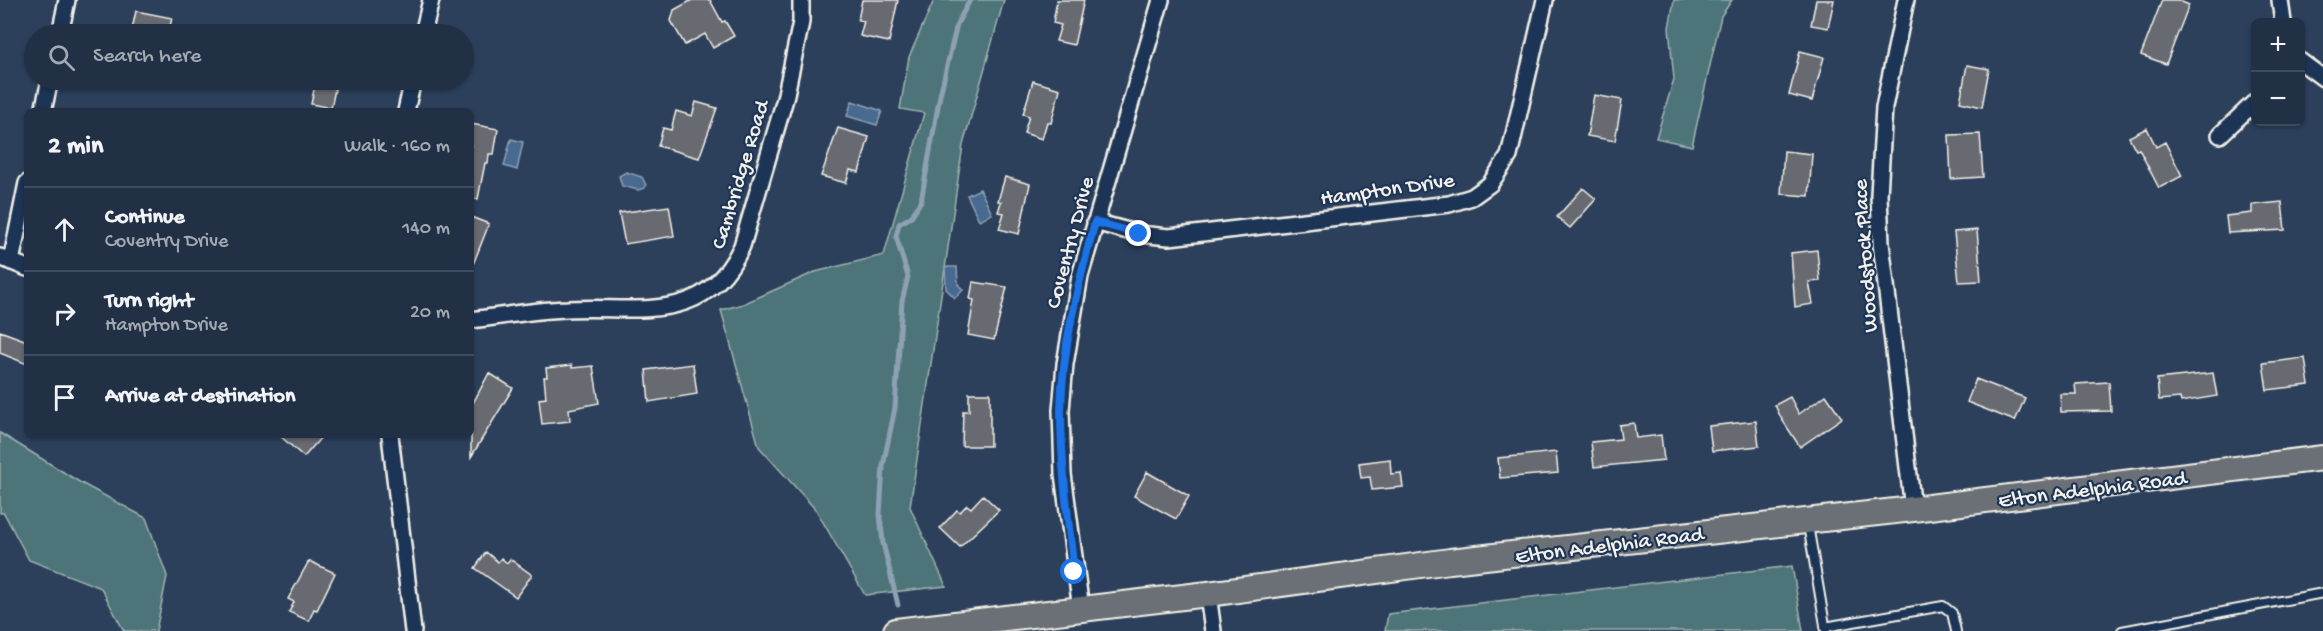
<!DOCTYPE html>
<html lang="en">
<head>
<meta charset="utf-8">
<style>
  body { margin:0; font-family:"Gochi Hand",sans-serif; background:#2d3c50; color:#f1f3f6 }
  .controls { position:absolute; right:18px; top:18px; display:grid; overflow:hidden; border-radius:9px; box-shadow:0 2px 4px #0004 }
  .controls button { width:54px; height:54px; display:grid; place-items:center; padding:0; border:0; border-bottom:2px solid #3e4b5e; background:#213045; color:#f1f3f6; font:30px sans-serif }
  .stop { position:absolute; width:18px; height:18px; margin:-14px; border:4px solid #1a73e8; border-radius:50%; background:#fff }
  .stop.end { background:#1a73e8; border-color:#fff; box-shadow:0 2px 6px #0008 }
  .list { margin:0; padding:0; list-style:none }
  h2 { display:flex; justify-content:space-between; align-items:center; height:78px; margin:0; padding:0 24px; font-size:26px }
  h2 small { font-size:20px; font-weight:400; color:#a2a9b3 }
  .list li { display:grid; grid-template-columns:39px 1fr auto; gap:18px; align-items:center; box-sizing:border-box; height:84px; padding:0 24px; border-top:2px solid #3e4b5e }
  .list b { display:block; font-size:22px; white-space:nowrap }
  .list p { margin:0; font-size:20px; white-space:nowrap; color:#a2a9b3 }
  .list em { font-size:20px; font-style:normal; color:#a2a9b3 }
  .icon { flex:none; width:33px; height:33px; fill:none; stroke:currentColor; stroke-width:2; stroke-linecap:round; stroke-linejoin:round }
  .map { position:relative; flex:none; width:2323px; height:631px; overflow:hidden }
  .search { position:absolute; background:#213045; box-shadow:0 2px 4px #0004; left:24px; top:24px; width:450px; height:66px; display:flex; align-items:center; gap:15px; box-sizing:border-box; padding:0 21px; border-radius:33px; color:#a2a9b3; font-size:22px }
  .panel { position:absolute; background:#213045; box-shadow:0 2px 4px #0004; left:24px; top:108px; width:450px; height:330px; border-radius:9px }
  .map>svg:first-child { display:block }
</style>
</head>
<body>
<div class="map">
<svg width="2323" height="631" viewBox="0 0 2323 631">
  <rect width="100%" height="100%" fill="#2c405c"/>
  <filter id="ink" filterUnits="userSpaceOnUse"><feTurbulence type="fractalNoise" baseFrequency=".0167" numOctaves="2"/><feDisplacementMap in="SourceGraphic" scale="12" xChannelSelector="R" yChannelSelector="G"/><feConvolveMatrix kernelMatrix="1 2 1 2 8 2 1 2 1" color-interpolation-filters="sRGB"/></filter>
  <g filter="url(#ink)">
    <path fill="#4d7579" stroke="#a0b3b0" stroke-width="1.5" d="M934,0h70l-41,145 -53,362 36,79 -81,9 -49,-85 -57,-63 -38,-137 22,-6 72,-32 69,-17 40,-142 -24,-4 9,-52z
      M1674,0h58l-11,16 -29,130 -36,-8 18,-59 -5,-51z
      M0,433l81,50 65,35 21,58 -11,55h-32l-23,-43 -72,-28 -25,-47h-4z
      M1792,566l11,65h-418l3,-17z"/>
    <path fill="#4a6b90" stroke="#8ea1b3" stroke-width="1.5" d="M852,101l30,10 -5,14 -30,-9z
      M511,139l12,3 -6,28 -13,-4z
      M626,172l16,5 4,8 -1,3 -7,2 -16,-4 -3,-10z
      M980,189l12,25 -13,6 -12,-25z
      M945,267h12l1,17 5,6 -8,8 -9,-9z"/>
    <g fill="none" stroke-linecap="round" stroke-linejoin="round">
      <path stroke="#8ea1b3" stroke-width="5" d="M898,605l-15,-62 -3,-29 3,-48 12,-58 7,-107 6,-24 -12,-41 3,-12 12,-7 10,-16 19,-106 17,-71 13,-24"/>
    </g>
    <path fill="#676a71" stroke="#f4f1e8" stroke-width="1.5" d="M692,0h18l12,22 3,-1 9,15 -21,12 -8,-14 -20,11 -14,-24 3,-11z
      M862,0h36l-9,42 -29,-6 4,-15 -6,-1z
      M1057,0h27l-10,45 -18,-4 5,-16 -8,-2z
      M1816,0h18l-6,28 -17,-3z
      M2162,0h15l12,5 -23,59 -25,-9z
      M136,11l36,7 -4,16h-37z
      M1800,51l24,6 -12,44 -23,-6z
      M1967,65l22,4 -7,38 -22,-5z
      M316,80h21l-6,28 -20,-4z
      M1033,81l27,8 -9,34 -4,-1 -5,17 -18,-6 5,-17 -6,-2z
      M1594,95l28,5 -7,41 -28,-5z
      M696,102l21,6 -18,50 -41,-12 5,-18 8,2 5,-19 16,5z
      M471,124l27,5 -4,25h-5l-1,9h-3l-7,36h-7z
      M838,128l31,9 -10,35 -9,-2 -4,13 -25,-7z
      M2147,128l9,19 9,-5 17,34 -23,12 -20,-39 -3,1 -7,-13z
      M1980,134l3,43 -32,2 -2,-44z
      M1784,151l28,3 -3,42 -28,-2z
      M1005,177l25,7 -11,50 -20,-5 5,-16 -6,-1 3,-10 -3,-1z
      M1583,188l13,11 -26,29 -13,-11z
      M2282,202l3,28 -57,3 -2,-17 26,-3v-8z
      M669,206l5,30 -49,8 -6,-31z
      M471,217l18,7 -17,43 -1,-1z
      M1977,230l4,51 -22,1 -5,-50z
      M1817,250l3,31 -11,1 4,22 -18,3 -4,-54z
      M973,282l34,5 -13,53 -26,-5 6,-35 -4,-1z
      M0,331l27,10v23l-27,-11z
      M2305,358l4,27 -42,5 -4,-27z
      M693,364l4,30 -48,8 -3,-32z
      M572,365v3l21,-2 6,37 -30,6 1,12 -28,3 -3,-25 7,-1 -2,-21h3l-1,-9z
      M489,373l24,15 -42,69v-50z
      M2213,373l4,23 -36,6 -1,-4 -21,2 -2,-21z
      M1976,379l49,19 -10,23 -48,-19z
      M2109,382l2,29 -50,1 -1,-18h16l-1,-10z
      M969,393h21v53h-28l1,-35h6z
      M1826,395l16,23 -42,29 -19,-29 -6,-13 15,-8 9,17z
      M1756,421l3,25 -47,5 -3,-25z
      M1634,423l2,15 25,-3 3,25 -70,7 -3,-25 30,-3 -2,-14z
      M279,435h44l-19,22z
      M1556,452l2,21 -58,5 -2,-20z
      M1390,459l1,15 10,-1 2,14 -31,3 -2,-13 -9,1 -2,-15z
      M1147,472l42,24 -13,23 -42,-23z
      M983,495l16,15 -39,37 -20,-19 17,-18 3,2 7,-7 4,3z
      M486,552l12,10 3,-4 6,5 3,-4 22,16 -16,22 -41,-29z
      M309,561l26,12 -18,37 -3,-1 -5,12 -20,-9 5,-10 -6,-3z"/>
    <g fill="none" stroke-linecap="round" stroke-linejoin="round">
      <defs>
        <path id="lane" d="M1808,525l18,106
          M1825,627l118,-21 9,7 4,18
          M2122,631l201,-38"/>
        <path id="street" d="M1906,0l-22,107 -5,88 2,48 32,266
          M2280,0l3,22
          M60,34l7,-34
          M423,34l8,-34
          M2300,61l23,17
          M43,111l7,-31
          M406,111l7,-31
          M2220,135l36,-34
          M1095,222l44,12 30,3 280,-33 23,-7 18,-13 19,-28 36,-156
          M0,257l27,11
          M11,262l16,-79
          M471,320c32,-4 64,-10 96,-11 73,-4 137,18 175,-63l43,-147 16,-77v-22
          M390,435l23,196
          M1208,594l5,37
          M1081,609l-18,-135 -2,-64 4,-46 15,-88 81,-276"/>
        <path id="primary" d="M896,631l312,-37 242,-33 463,-52 410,-51"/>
      </defs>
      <use href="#lane" stroke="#f4f1e8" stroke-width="12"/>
      <use href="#street" stroke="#f4f1e8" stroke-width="20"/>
      <use href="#primary" stroke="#f4f1e8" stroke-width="28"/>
      <use href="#lane" stroke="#1d3557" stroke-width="8"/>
      <use href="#street" stroke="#1d3557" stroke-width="15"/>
      <use href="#primary" stroke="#6b6f75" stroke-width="24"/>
    </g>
  </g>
  <g fill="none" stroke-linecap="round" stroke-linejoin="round" filter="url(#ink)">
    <path stroke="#1a73e8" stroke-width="8" d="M1074,572c-6,-54 -13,-107 -13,-161 1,-64 17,-127 34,-189l44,12"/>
  </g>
  <g text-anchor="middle" stroke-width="4.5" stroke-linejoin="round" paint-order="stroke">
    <g font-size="22" fill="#f4f1e8" stroke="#1d3557">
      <text transform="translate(738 174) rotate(-73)" y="8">Cambridge Road</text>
      <text transform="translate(1387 187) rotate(-8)" y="8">Hampton Drive</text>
      <text transform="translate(1068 242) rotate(-75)" y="8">Coventry Drive</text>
      <text transform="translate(1863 256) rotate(-94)" y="8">Woodstock Place</text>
      <text transform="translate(2092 487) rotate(-7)" y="8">Elton Adelphia Road</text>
      <text transform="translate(1609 543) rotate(-7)" y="8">Elton Adelphia Road</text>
    </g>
  </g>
</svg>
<div class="controls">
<button>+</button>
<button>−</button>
</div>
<div class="stop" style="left:1074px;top:572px"></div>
<div class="stop end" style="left:1139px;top:234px"></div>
<div class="search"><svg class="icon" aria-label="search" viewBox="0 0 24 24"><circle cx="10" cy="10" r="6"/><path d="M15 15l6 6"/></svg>Search here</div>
<section class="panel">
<h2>2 min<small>Walk · 160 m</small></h2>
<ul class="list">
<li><svg class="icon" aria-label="ahead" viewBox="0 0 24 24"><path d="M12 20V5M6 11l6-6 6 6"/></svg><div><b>Continue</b><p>Coventry Drive</p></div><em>140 m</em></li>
<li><svg class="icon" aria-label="right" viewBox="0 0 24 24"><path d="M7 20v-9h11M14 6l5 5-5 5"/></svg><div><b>Turn right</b><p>Hampton Drive</p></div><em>20 m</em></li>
<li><svg class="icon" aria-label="arrive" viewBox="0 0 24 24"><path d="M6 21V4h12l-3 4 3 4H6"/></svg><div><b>Arrive at destination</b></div></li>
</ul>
</section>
</div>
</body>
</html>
